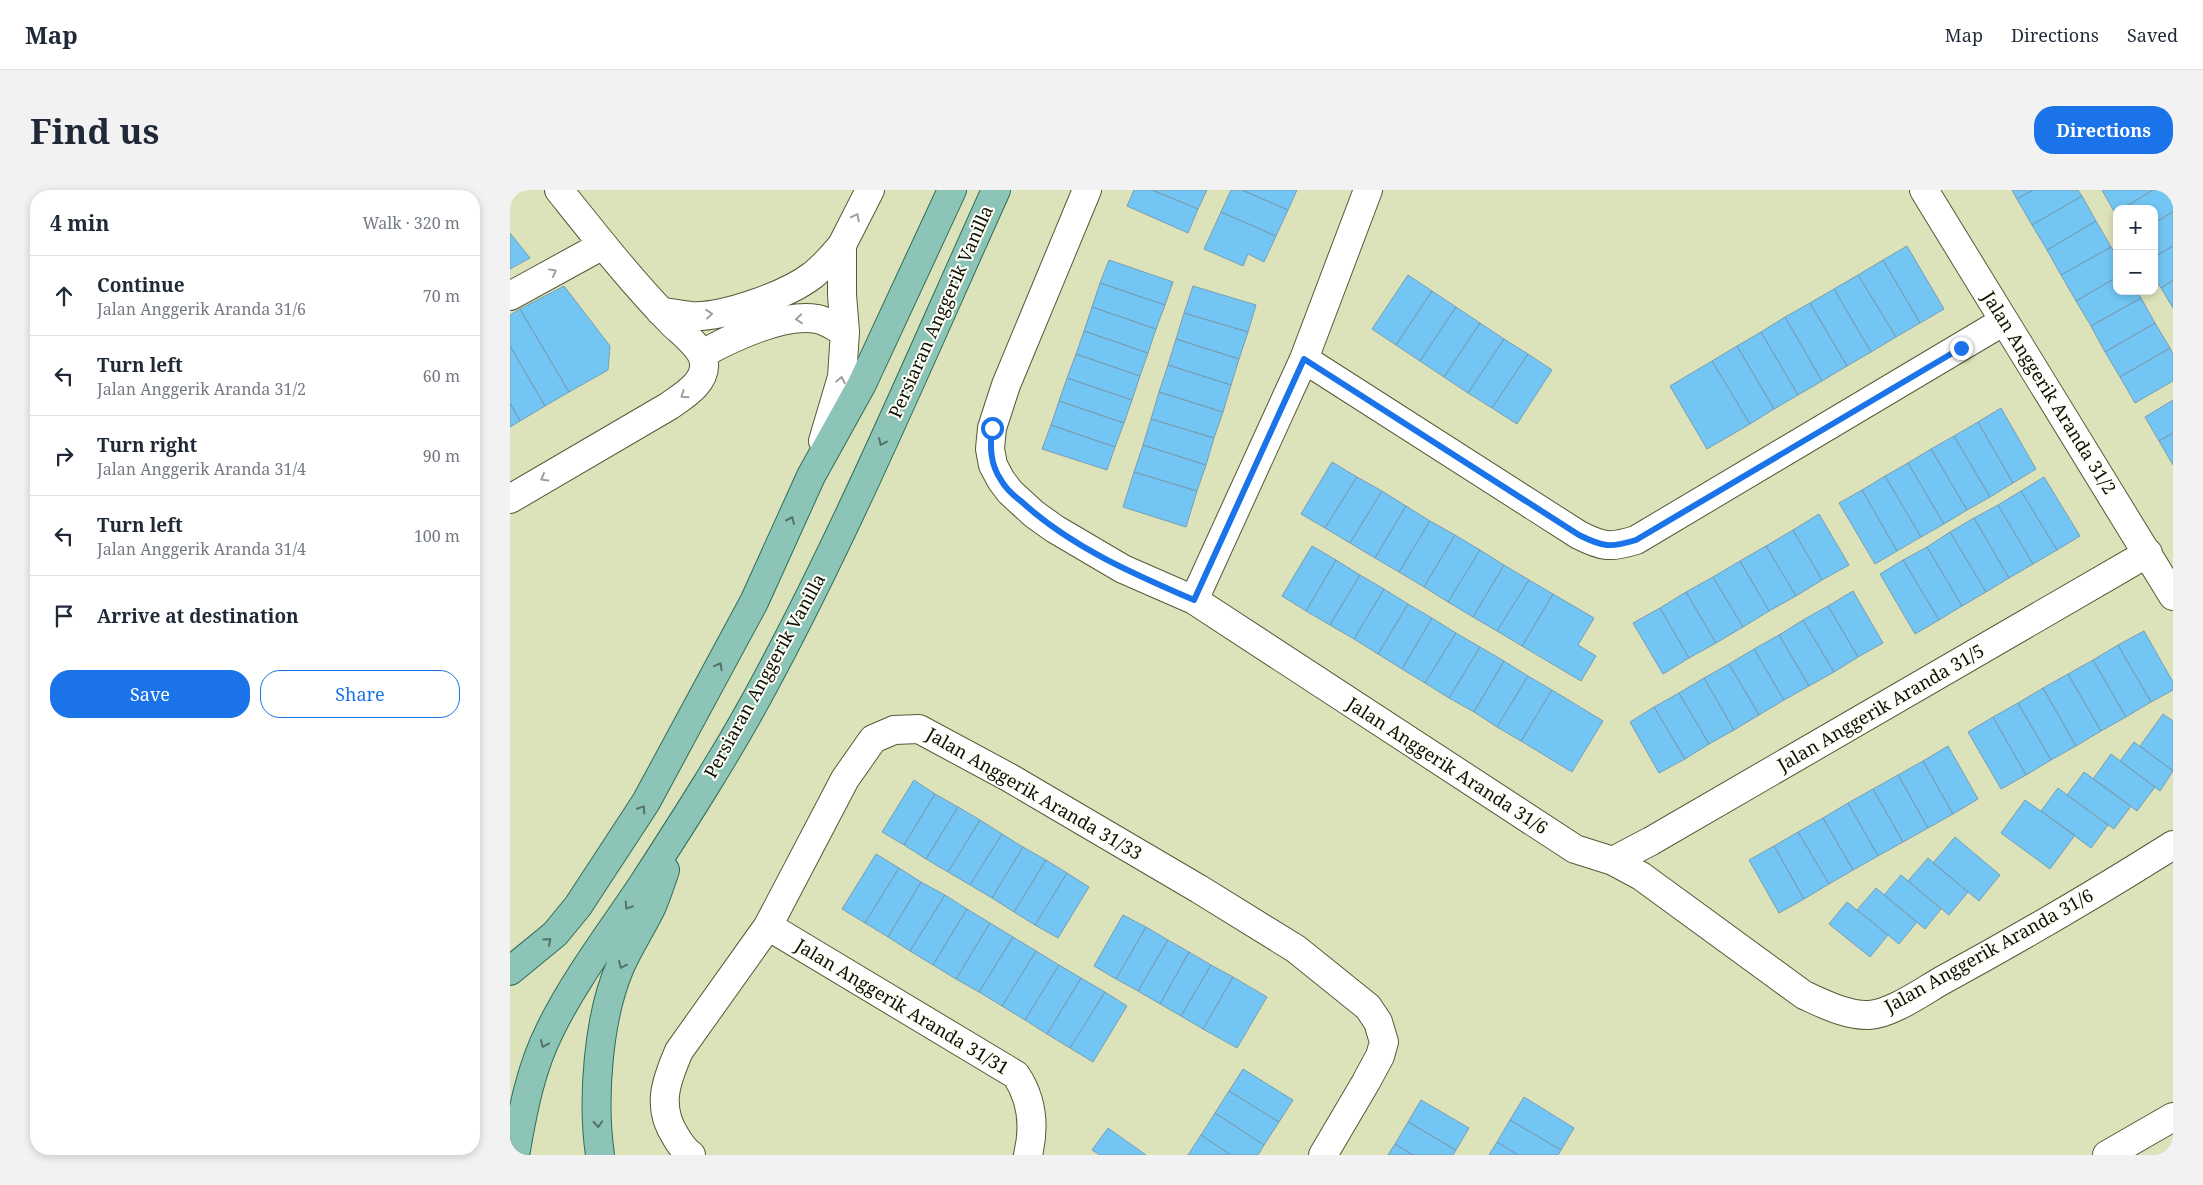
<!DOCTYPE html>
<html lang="en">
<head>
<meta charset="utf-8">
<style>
  body { margin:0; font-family:"Noto Serif",serif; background:#f2f2f3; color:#1f2937 }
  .controls { position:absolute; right:15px; top:15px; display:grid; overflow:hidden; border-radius:10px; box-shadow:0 2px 8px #0003 }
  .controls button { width:45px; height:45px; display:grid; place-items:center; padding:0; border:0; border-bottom:1px solid #e0e1e3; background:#fff; color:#1f2937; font:25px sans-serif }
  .stop { position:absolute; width:15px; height:15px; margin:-11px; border:4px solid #1a73e8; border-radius:50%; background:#fff }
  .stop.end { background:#1a73e8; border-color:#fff; box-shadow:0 1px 5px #0008 }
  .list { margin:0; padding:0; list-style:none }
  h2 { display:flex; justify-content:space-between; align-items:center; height:65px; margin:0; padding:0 20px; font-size:21px }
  h2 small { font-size:16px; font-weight:400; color:#747a83 }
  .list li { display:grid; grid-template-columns:32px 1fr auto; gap:15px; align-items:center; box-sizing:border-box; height:80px; padding:0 20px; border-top:1px solid #e0e1e3 }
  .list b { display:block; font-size:19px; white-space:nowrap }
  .list p { margin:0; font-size:16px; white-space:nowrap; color:#747a83 }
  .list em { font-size:16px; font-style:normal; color:#747a83 }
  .actions { display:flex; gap:10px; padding:15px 20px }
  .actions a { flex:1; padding:11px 0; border:1px solid #1a73e8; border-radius:20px; text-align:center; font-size:18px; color:#1a73e8 }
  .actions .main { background:#1a73e8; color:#fff }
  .icon { flex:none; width:28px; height:28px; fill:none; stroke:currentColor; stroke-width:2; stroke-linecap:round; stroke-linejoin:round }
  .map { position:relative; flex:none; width:1663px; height:965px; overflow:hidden; border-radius:20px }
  header { display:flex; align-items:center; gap:30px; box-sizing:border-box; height:70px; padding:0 25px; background:#fff; border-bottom:1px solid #e0e1e3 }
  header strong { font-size:24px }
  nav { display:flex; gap:28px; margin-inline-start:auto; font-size:18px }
  .intro { display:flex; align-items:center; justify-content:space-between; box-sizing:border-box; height:120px; padding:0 30px }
  h1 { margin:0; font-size:35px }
  .button { padding:12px 22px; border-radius:20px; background:#1a73e8; color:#fff; font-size:18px; font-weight:700 }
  main { display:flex; gap:30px; padding:0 30px }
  aside { flex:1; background:#fff; border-radius:20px; box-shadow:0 2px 8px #0003 }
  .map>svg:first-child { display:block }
</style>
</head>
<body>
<header>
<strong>Map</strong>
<nav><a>Map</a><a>Directions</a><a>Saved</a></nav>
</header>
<div class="intro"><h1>Find us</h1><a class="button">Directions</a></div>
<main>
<aside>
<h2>4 min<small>Walk · 320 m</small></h2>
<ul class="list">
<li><svg class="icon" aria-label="ahead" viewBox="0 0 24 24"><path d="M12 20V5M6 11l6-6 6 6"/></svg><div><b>Continue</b><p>Jalan Anggerik Aranda 31/6</p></div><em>70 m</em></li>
<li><svg class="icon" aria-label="left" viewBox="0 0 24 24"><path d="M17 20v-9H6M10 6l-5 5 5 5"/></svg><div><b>Turn left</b><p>Jalan Anggerik Aranda 31/2</p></div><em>60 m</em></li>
<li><svg class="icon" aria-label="right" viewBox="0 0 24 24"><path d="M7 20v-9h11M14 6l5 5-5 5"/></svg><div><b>Turn right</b><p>Jalan Anggerik Aranda 31/4</p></div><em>90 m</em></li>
<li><svg class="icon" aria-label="left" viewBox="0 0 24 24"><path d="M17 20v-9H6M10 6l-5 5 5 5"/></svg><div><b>Turn left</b><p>Jalan Anggerik Aranda 31/4</p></div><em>100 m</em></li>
<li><svg class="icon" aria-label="arrive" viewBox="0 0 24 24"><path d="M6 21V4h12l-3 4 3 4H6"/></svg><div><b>Arrive at destination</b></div></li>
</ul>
<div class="actions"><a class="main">Save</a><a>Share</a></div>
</aside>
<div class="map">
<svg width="1663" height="965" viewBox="0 0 1663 965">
  <rect width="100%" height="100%" fill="#dce2b9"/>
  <path fill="#73c6f4" stroke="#789eb4" d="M624,0h18l46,19 -10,24 -61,-27z
    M642,0h55l-9,19z
    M721,0h11l46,20 -12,26 -55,-24z
    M732,0h55l-9,20z
    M1502,0h21l-16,9z
    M1523,0h45l4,6 -50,29 -15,-26z
    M1592,0h51l-31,19h-5l-2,4z
    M1643,0h20v22l-19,11v-14h-32z
    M1572,6l14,25 -49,29 -15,-25z
    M711,22l55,24 -12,26 -16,-8 -5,12 -39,-17z
    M1663,22v34l-19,11v-34z
    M1586,31l15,26 -50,28 -14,-25z
    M0,43l20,25 -20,11z
    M1397,56l37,63 -24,14 -37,-63z
    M1663,56v34l-12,8 -7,-11v-20z
    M1601,57l6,9v21l-41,24 -15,-26z
    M599,70l64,22 -8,23 -65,-22z
    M1373,70l37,63 -24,14 -38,-62z
    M898,85l24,16 -36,54 -24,-16z
    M1348,85l38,62 -25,15 -37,-63z
    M1607,87v14h20l4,7 -50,28 -15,-25z
    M1663,90v28l-12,-20z
    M590,93l65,22 -9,24 -64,-22z
    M54,96l46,60 -2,24 -39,22 -49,-83z
    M683,96l63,19 -8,27 -64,-19z
    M1324,99l37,63 -24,14 -37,-63z
    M922,101l24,16 -36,54 -24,-16z
    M1631,108l14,25 -50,29 -14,-26z
    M1300,113l37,63 -25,15 -37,-64z
    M582,117l64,22 -8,24 -64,-22z
    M946,117l24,16 -36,54 -24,-16z
    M10,119l49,83 -24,14 -35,-60v-31z
    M674,123l64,19 -9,27 -63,-20z
    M1275,127l37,64 -24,14 -37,-63z
    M970,133l24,16 -36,54 -24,-16z
    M1645,133l15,25 -50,29 -15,-25z
    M574,141l64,22 -8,23 -64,-22z
    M1251,142l37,63 -24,14 -37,-63z
    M666,149l63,20 -8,26 -63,-20z
    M994,149l24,15 -36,54 -24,-15z
    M0,156l35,60 -25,15 -10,-18z
    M1227,156l37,63 -24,15 -38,-63z
    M1660,158l3,6v27l-38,22 -15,-26z
    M566,164l64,22 -8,24 -65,-22z
    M1018,164l24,16 -35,54 -25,-16z
    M1202,171l38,63 -43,25 -37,-63z
    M658,175l63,20 -8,27 -64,-20z
    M557,188l65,22 -8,23 -65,-22z
    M649,202l64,20 -9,26 -63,-19z
    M1663,210v33l-14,8 -14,-24z
    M549,211l65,22 -9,24 -64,-22z
    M0,213l10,18 -10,6z
    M1491,218l35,61 -23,14 -35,-61z
    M641,229l63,19 -8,27 -63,-20z
    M1468,232l35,61 -23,14 -36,-61z
    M541,235l64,22 -8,23 -65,-21z
    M1663,243v32l-14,-24z
    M1444,246l36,61 -23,13 -36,-61z
    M633,255l63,20 -9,26 -63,-19z
    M1421,259l36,61 -23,14 -36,-61z
    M822,272l25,15 -32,51 -24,-14z
    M1398,273l36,61 -23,13 -36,-61z
    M624,282l63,19 -11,36 -63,-20z
    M1375,286l36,61 -24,14 -35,-61z
    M847,287l25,14 -32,52 -25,-15z
    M1534,287l36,59 -23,14 -36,-59z
    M1352,300l35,61 -22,13 -36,-61z
    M872,301l24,15 -31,52 -25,-15z
    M1511,301l36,59 -24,14 -35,-59z
    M1488,315l35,59 -24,14 -35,-60z
    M896,316l24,15 -31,51 -24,-14z
    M1309,324l30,51 -27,15 -29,-50z
    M1464,328l35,60 -23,14 -36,-60z
    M920,331l25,14 -31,52 -25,-15z
    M1283,340l29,50 -26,16 -30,-50z
    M1440,342l36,60 -24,14 -35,-59z
    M945,345l25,15 -32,52 -24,-15z
    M802,356l24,14 -30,51 -24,-15z
    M1256,356l30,50 -27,15 -29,-50z
    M1417,357l35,59 -23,14 -36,-60z
    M970,360l24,15 -31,52 -25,-15z
    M826,370l24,15 -30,50 -24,-14z
    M1393,370l36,60 -24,14 -35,-60z
    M1230,371l29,50 -26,16 -30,-50z
    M994,375l25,15 -32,51 -24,-14z
    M850,385l24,14 -30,50 -24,-14z
    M1203,387l30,50 -27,16 -30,-51z
    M1019,390l24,14 -31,52 -25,-15z
    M874,399l24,15 -30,50 -24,-15z
    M1343,401l30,52 -25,14 -30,-51z
    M1176,402l30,51 -27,15 -29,-50z
    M1043,404l41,24 -16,27 18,11 -15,25 -59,-35z
    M898,414l24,14 -30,51 -24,-15z
    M1318,416l30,51 -24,15 -31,-52z
    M1150,418l29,50 -26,16 -30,-51z
    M922,428l24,15 -31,50 -23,-14z
    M1293,430l31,52 -25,14 -30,-51z
    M1634,441l29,51v8l-22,12 -33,-57z
    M946,443l24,14 -31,51 -24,-15z
    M1269,445l30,51 -25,14 -30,-51z
    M1608,455l33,57 -25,15 -33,-57z
    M970,457l24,14 -30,51 -25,-14z
    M1244,459l30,51 -25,15 -30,-51z
    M1583,470l33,57 -25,14 -33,-57z
    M994,471l24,15 -31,51 -23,-15z
    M1219,474l30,51 -25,15 -30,-52z
    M1558,484l33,57 -25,15 -33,-58z
    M1018,486l24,14 -31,51 -24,-14z
    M1194,488l30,52 -25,14 -30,-51z
    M1533,498l33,58 -25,14 -33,-57z
    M1042,500l51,31 -31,51 -51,-31z
    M1169,503l30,51 -24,15 -31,-52z
    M1508,513l33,57 -25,15 -33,-58z
    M1144,517l31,52 -26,14 -29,-51z
    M1653,524l10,7v50l-33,-25z
    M1483,527l33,58 -25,14 -33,-57z
    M1624,552l39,29 -13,20 -40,-30z
    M1438,556l30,53 -25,15 -30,-53z
    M1601,564l44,33 -18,24 -44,-32z
    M1413,571l30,53 -25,14 -30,-53z
    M1574,582l47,34 -17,23 -47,-34z
    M1388,585l30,53 -25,14 -30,-53z
    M404,590l21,14 -31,51 -22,-13z
    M1548,598l50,37 -17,23 -50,-37z
    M1363,599l30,53 -25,14 -30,-53z
    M425,604l23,13 -32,52 -22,-14z
    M1515,610l50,35 -25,34 -49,-36z
    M1338,613l30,53 -25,14 -30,-52z
    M448,617l22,13 -32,52 -22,-13z
    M1313,628l30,52 -24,14 -31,-52z
    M470,630l22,14 -32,51 -22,-13z
    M1288,642l31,52 -25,15 -30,-53z
    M492,644l21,13 -31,51 -22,-13z
    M1445,647l45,38 -21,26 -46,-38z
    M1264,656l30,53 -25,14 -30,-53z
    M513,657l23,13 -32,52 -22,-14z
    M366,664l23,14 -34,55 -23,-14z
    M1418,668l40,34 -19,23 -41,-34z
    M536,670l21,13 -32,52 -21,-13z
    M389,678l22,14 -33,55 -23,-14z
    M557,683l22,14 -31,51 -23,-13z
    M1391,685l40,34 -16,20 -41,-34z
    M411,692l24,13 -35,56 -22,-14z
    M1366,698l41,34 -18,22 -42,-34z
    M435,705l22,14 -34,56 -23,-14z
    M1337,712l41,33 -18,22 -41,-33z
    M457,719l23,14 -34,56 -23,-14z
    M613,725l23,12 -30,52 -22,-13z
    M480,733l23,14 -34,55 -23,-13z
    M636,737l22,13 -30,51 -22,-12z
    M503,747l23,14 -34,55 -23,-14z
    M658,750l21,12 -29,52 -22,-13z
    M526,761l23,14 -34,55 -23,-14z
    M679,762l22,13 -30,51 -21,-12z
    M549,775l22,13 -34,56 -22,-14z
    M701,775l22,12 -30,52 -22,-13z
    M723,787l34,20 -30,51 -34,-19z
    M571,788l24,14 -35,56 -23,-14z
    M595,802l22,14 -34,56 -23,-14z
    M733,879l50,31 -14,22 -50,-31z
    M719,901l50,31 -15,23 -49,-32z
    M1014,907l50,31 -13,22 -51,-30z
    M911,910l48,28 -13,22 -48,-28z
    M705,923l49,32 -6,10h-27l-30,-20z
    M1000,930l51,30 -3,5h-40l-21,-13z
    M898,932l48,28 -3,5h-40l-18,-11z
    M598,938l38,27h-46l-8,-5z
    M691,945l30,20h-43z
    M987,952l21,13h-29z
    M885,954l18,11h-25z"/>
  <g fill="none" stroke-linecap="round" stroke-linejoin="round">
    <defs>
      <path id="minor" d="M577,0l-81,195 -14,43 -2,21 3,16 8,15 9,12 24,22 21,15 68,40 71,31 381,249 38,12 28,15 163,119c20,9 43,21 65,20 22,-1 53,-23 72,-34 79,-43 156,-88 232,-136
        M1414,0l249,406
        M0,106l93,-51
        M150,121c10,2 21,4 31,5 32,2 96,-21 122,-41 11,-9 20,-19 29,-30
        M192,164c29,-16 81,-41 115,-35 9,1 19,9 28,13
        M794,169l275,176c24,12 31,13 57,5l368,-219
        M313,251l19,-64 3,-45 -3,-37v-50l28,-55
        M0,309l159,-93c14,-10 37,-23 35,-43 -1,-15 -22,-30 -33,-41 -40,-41 -76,-87 -112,-132
        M684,410l110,-241 64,-169
        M1103,671l38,-20 497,-288
        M258,736l248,149c16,24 19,51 12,80
        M181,965c-7,-5 -11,-11 -15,-18 -20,-30 -10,-56 3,-86l89,-125 77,-147 28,-40 21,-9 25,-1 91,49 189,111 97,60 72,58 10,15 6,20 -4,14 -14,26 -43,73
        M1597,965l66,-38"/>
      <path id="major" d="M0,781l45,-37 23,-28 68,-104 108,-200 57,-126 51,-92 90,-194
        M6,960c7,-41 15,-82 34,-120 25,-51 61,-98 93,-146 42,-65 84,-130 121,-199 86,-160 157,-329 232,-495
        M90,965c-8,-55 -2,-137 20,-188 9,-21 22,-40 32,-61 5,-12 9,-24 13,-36"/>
    </defs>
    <use href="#minor" stroke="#565a37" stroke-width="30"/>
    <use href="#major" stroke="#2f6d59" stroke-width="30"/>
    <use href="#minor" stroke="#fff" stroke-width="28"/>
    <use href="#major" stroke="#8cc5b7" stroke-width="28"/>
  </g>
  <defs><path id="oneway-chevron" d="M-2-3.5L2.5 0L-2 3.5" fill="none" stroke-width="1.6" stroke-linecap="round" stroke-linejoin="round" transform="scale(1.25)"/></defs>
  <g stroke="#9fa09b">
    <use href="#oneway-chevron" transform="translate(346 27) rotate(-63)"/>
    <use href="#oneway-chevron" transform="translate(43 82) rotate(-29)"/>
    <use href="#oneway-chevron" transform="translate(199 124) rotate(-6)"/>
    <use href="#oneway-chevron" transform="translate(289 129) rotate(175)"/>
    <use href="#oneway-chevron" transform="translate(331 190) rotate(-79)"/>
    <use href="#oneway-chevron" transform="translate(174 205) rotate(145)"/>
    <use href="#oneway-chevron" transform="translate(34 288) rotate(150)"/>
  </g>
  <g stroke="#547466">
    <use href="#oneway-chevron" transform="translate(372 252) rotate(114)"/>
    <use href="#oneway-chevron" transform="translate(281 330) rotate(-66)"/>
    <use href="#oneway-chevron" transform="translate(209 476) rotate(-62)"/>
    <use href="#oneway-chevron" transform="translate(132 619) rotate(-57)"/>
    <use href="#oneway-chevron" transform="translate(118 716) rotate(123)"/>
    <use href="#oneway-chevron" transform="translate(38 751) rotate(-42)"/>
    <use href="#oneway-chevron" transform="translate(112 775) rotate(115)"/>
    <use href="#oneway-chevron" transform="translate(34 854) rotate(112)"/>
    <use href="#oneway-chevron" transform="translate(88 934) rotate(87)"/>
  </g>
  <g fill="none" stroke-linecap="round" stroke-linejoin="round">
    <path stroke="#1a73e8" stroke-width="6" d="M482,238c-2,19 -2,36 9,52 5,9 13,16 21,22 49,45 112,72 172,98l110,-241 275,176c24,12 31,13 57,5l325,-192"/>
  </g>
  <g text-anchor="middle" stroke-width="4" stroke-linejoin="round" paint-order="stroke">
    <g font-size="18" fill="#101104" stroke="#fefff7">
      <text transform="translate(431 122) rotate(-66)" y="6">Persiaran Anggerik Vanilla</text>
      <text transform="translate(1539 203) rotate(58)" y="6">Jalan Anggerik Aranda 31/2</text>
      <text transform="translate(255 486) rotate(-61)" y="6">Persiaran Anggerik Vanilla</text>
      <text transform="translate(1371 518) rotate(-30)" y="6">Jalan Anggerik Aranda 31/5</text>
      <text transform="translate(937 576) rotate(33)" y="6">Jalan Anggerik Aranda 31/6</text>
      <text transform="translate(524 604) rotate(30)" y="6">Jalan Anggerik Aranda 31/33</text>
      <text transform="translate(1479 761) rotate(-29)" y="6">Jalan Anggerik Aranda 31/6</text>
      <text transform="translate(392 817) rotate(31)" y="6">Jalan Anggerik Aranda 31/31</text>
    </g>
  </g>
</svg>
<div class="controls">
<button>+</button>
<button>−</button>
</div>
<div class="stop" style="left:482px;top:238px"></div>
<div class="stop end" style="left:1451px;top:158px"></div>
</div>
</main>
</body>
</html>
